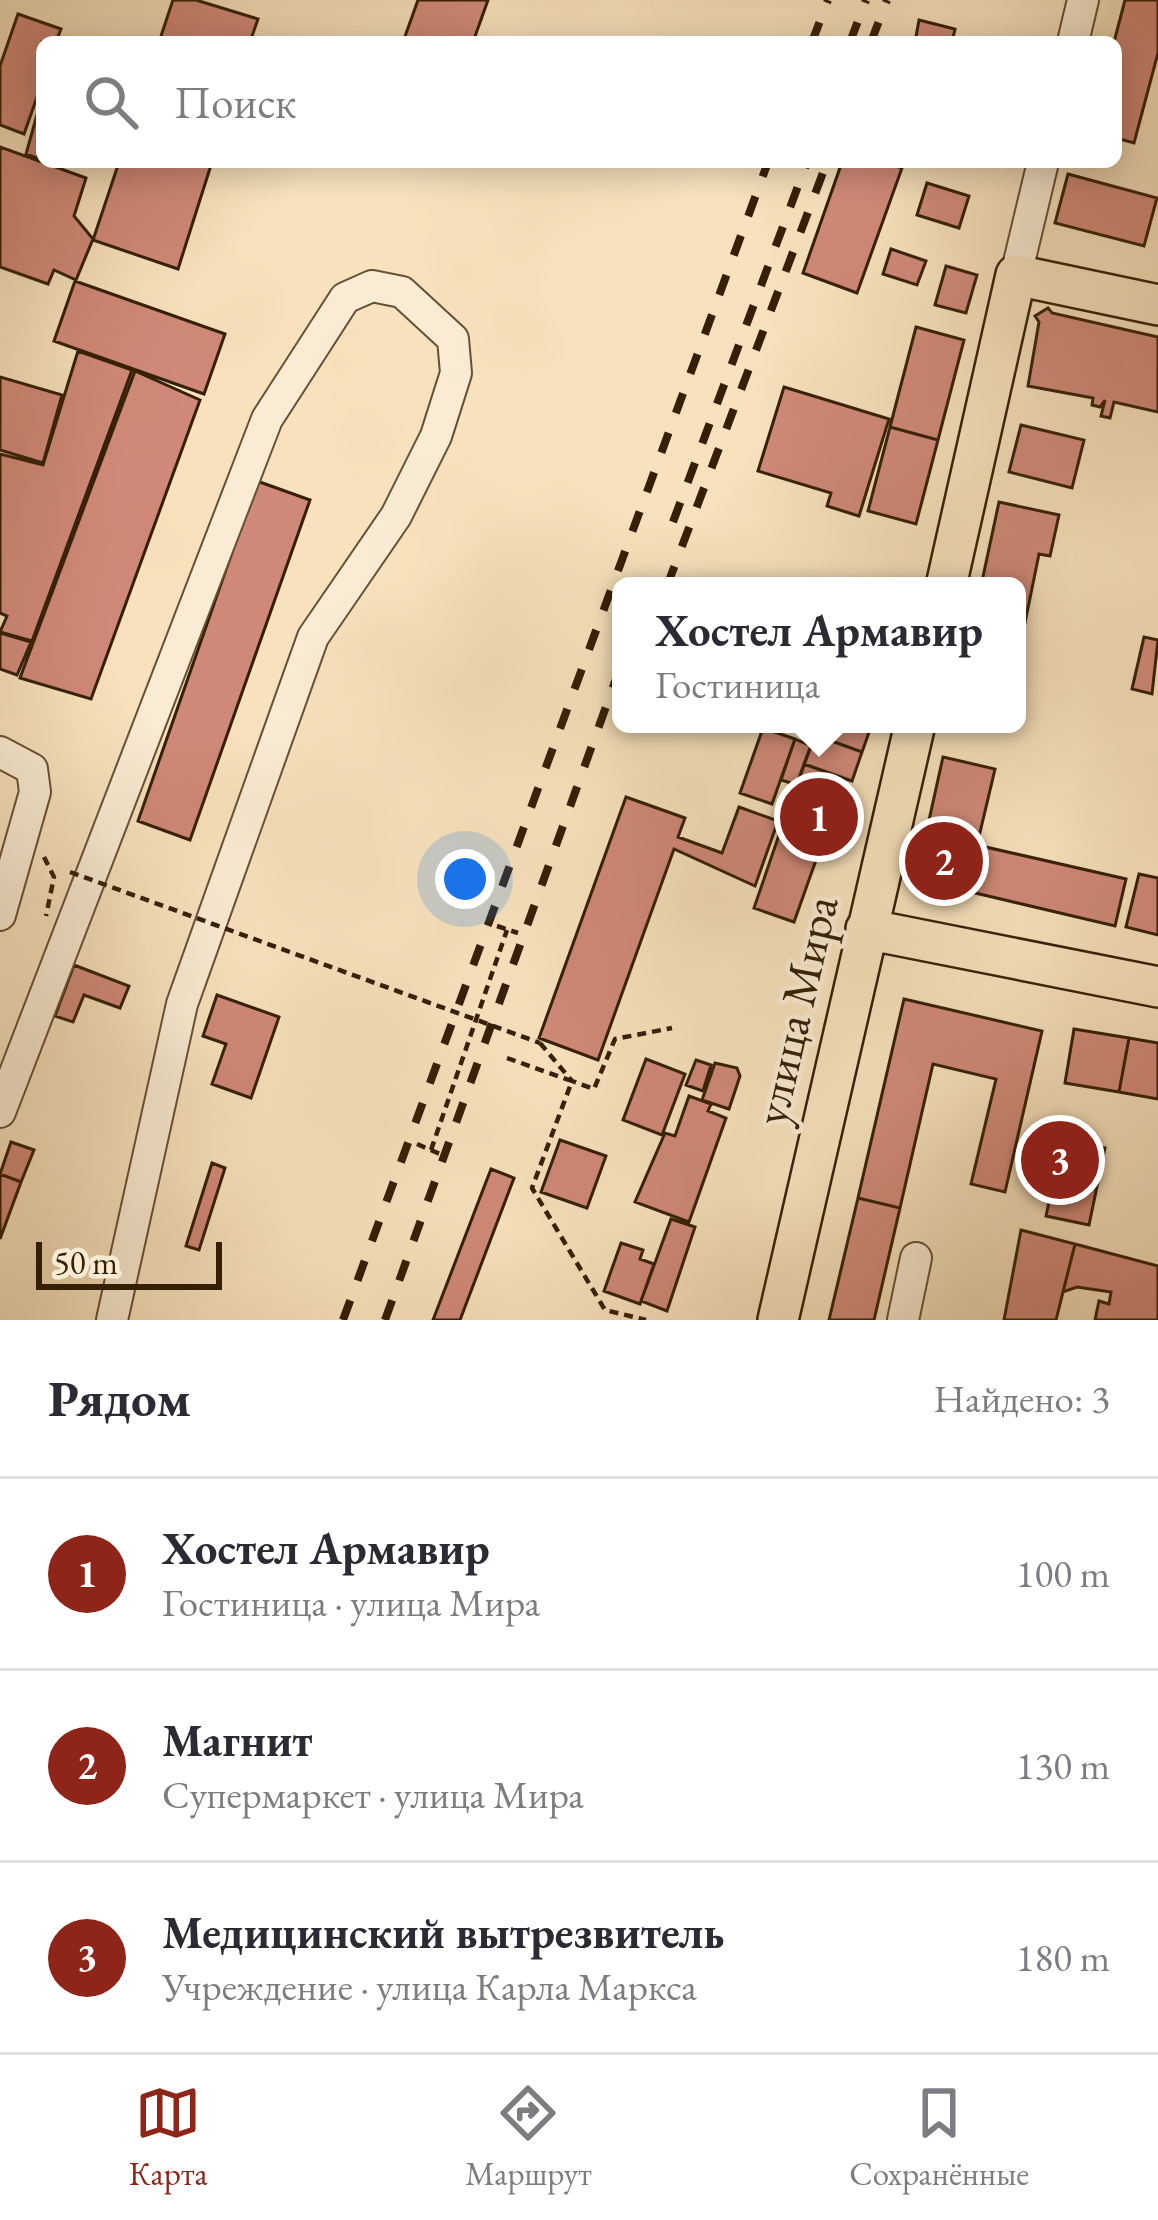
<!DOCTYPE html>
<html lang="ru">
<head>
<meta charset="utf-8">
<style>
  body { margin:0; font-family:"EB Garamond",serif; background:#f7f7f7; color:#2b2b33 }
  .scale { position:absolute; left:36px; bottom:30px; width:186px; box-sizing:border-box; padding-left:12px; border:6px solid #351f05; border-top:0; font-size:33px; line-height:42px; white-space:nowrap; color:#351f05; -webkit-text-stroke:9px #faecd4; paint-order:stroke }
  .you { position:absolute; left:465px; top:879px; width:42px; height:42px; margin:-30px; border:9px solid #fff; border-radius:50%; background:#1a73e8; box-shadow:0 0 0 18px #1a73e833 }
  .badge { display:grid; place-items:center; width:78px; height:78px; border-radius:50%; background:#8f2418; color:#fff; font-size:39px; font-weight:700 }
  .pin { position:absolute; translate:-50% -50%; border:6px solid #fff; box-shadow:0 3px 12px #0006 }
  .popup { position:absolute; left:612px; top:577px; width:414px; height:156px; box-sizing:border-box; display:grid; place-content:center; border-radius:18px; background:#fff; filter:drop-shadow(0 3px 9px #0005); font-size:39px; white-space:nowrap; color:#7c7c81 }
  .popup b { font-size:45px; color:#2b2b33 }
  .popup::after { content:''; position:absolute; left:50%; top:100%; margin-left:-24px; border:24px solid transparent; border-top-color:#fff }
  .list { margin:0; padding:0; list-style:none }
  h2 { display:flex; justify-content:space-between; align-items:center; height:156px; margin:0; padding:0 48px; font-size:51px }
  h2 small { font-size:39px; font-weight:400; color:#7c7c81 }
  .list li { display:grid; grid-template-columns:78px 1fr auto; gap:36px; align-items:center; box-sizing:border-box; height:192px; padding:0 48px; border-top:3px solid #e1e1e2 }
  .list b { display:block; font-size:45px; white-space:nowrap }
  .list p { margin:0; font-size:39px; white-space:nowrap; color:#7c7c81 }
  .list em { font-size:39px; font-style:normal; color:#7c7c81 }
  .icon { flex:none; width:66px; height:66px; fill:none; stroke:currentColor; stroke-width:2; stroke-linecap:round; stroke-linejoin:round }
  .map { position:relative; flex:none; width:1158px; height:1320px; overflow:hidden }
  .search { position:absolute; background:#fff; box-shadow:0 6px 30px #0003; left:36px; right:36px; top:36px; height:132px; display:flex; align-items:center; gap:30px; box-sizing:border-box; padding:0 42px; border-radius:18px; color:#7c7c81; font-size:45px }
  .sheet { height:732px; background:#fff }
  nav { display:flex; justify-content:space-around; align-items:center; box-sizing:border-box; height:168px; border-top:3px solid #e1e1e2; background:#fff; font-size:33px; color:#7c7c81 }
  nav a { display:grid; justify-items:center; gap:6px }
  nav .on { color:#8f2418 }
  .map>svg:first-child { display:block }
</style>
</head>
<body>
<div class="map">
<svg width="1158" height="1320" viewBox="0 0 1158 1320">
  <rect width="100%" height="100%" fill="#f7e2bd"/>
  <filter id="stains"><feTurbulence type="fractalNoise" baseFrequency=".00167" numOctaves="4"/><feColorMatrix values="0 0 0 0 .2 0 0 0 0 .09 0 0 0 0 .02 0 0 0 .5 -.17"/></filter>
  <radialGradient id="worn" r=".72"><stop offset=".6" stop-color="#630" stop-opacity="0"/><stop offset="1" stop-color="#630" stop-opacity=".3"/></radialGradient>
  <path fill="#d08978" stroke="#351f05" stroke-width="3" d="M173,0h23l62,19 -8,23h-91z
    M418,0h70l-15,42h-70z
    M1125,0h33v53l-24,90 -18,-5 -2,-96z
    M18,14l43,15 -5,13h-14v41l-18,51 -24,-9v-59z
    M919,20l36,9 -3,13h-37z
    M38,111l4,1v48l-16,-6z
    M0,147l86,31 -12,38 19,23 -17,41 -22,-10 -6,14 -48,-17z
    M119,162h93l-34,107 -85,-29z
    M842,162h43l17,6 -45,125 -54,-20z
    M1068,174l89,24 -13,48 -89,-23z
    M927,183l42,13 -10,32 -42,-13z
    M891,249l35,12 -9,24 -34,-11z
    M946,266l31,9 -11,38 -31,-8z
    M75,281l150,53 -21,60 -150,-53z
    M1048,308l4,5 106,24v75l-44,-10 -4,16 -9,-2 4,-16 -5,7 -8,-2 1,-7 -65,-12 11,-64 -4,-6z
    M916,327l48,13 -26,100 -48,-13z
    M78,351l54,19 -100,271 -32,-9 7,-16 -7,-3v-159l43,11z
    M135,371l65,29 -109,299 -71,-21z
    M0,377l62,18 -19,68 -43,-13z
    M784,387l105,32 -30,97 -32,-10 4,-13 -73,-22z
    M1021,425l63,15 -12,48 -63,-16z
    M890,427l48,13 -22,84 -48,-13z
    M257,481l53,19 -120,340 -52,-19z
    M999,502l60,13 -9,41 -11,-2 -22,108v-76h-36z
    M0,633l31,9 -14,33 -17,-6z
    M1144,637l14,3 -6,54 -20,-5z
    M819,724h53l-10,28 -47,-17z
    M763,728l32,11 -23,65 -32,-11z
    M815,735l47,17 -10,29 -48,-17z
    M795,739l16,7 -14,39 -16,-5z
    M943,757l52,12 -18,76 149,34 -11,47 -199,-47z
    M804,764l25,9 -5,14 -25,-9z
    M626,797l59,21 -7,19 44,16 17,-46 39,14 -23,65 -81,-37 -76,211 -59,-22z
    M791,800l41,15 -38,107 -40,-14z
    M1139,874l19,4v57l-32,-8z
    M74,965l55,21 -9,22 -36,-13 -11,27 -18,-6z
    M217,995l62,22 -28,81 -39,-14 14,-40 -23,-8z
    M904,999l138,32 -37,161 -34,-8 25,-105 -63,-15 -33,144 -42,-10z
    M1074,1029l55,9 -10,54 -54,-9z
    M1129,1038l29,5v56l-39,-7z
    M646,1059l39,15 -23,61 -39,-15z
    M696,1060l15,5 -8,26 -17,-6z
    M715,1063l22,5 3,8 -11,33 -27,-9z
    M689,1096l22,8 -3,7 18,7 -37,104 -54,-20 30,-69 10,3z
    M1062,1139l43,9 -16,77 -43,-9z
    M560,1140l46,16 -19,52 -46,-16z
    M11,1142l23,8 -13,32 -21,-8z
    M212,1163l13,5 -26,82 -13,-4z
    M491,1169l23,9 -54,142h-27z
    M0,1174l21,8 -21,57z
    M858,1198l42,10 -26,112h-45z
    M671,1219l24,8 -28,84 -26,-10z
    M1021,1230l54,14 -19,76h-52z
    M621,1243l22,7 -3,9 14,5 -14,40 -36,-13z
    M1075,1244l83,22v54h-63l4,-19 10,3 2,-12 -34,-5 -14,5z"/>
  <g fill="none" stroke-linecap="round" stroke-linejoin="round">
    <defs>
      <path id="minor" d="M1073,42l10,-42
        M1016,275l27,-113
        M0,752l32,17 3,23 -35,123
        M0,1112l267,-693 78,-121 27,-12 30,6 51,47 3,34 -20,63 -40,80 -83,121 -131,367 -70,316
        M903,1320l13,-62"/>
      <path id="major" d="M946,586l70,-311 142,30
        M866,929l292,58
        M778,1320l137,-596"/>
    </defs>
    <use href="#minor" stroke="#665033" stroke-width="34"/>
    <use href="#major" stroke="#351f05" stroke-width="44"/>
    <path stroke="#351f05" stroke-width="4.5" stroke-dasharray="9 6" stroke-linecap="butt" d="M44,857l10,20 -8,39
      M497,926l21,7
      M540,1043l32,38 22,8 21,-50 57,-11
      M507,1058l65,23 -40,107 73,122 41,10
      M417,1144l23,10
      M431,1150l76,-220"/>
    <use href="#minor" stroke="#faecd4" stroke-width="30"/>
    <use href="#major" stroke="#f7e2bd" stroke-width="39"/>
    <path stroke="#351f05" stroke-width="8" stroke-dasharray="21 21" stroke-linecap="butt" d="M812,42l16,-42
      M850,42l16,-42
      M871,42l16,-42
      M673,522l134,-360
      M667,586l160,-424
      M343,1320l425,-1158
      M385,1320l236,-655"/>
    <path stroke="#351f05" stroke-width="4.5" stroke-dasharray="9 6" stroke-linecap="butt" d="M70,872l470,171"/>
  </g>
  <g text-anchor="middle" stroke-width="9" stroke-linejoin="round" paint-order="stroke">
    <g font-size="48" fill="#351f05" stroke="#faecd4">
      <text transform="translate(795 1010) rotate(-77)" y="17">улица Мира</text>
    </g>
  </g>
  <rect width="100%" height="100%" filter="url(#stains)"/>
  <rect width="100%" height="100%" fill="url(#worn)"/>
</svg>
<div class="scale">50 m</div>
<div class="you"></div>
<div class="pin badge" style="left:819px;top:817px">1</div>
<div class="popup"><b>Хостел Армавир</b>Гостиница</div>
<div class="pin badge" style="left:944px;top:861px">2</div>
<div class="pin badge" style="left:1060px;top:1160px">3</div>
<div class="search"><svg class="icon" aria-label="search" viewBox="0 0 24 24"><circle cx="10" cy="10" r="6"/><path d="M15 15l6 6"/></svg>Поиск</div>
</div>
<section class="sheet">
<h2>Рядом<small>Найдено: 3</small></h2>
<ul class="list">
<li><span class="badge">1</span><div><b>Хостел Армавир</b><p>Гостиница · улица Мира</p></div><em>100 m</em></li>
<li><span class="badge">2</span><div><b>Магнит</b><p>Супермаркет · улица Мира</p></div><em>130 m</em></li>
<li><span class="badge">3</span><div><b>Медицинский вытрезвитель</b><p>Учреждение · улица Карла Маркса</p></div><em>180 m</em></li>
</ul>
</section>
<nav>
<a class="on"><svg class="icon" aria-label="map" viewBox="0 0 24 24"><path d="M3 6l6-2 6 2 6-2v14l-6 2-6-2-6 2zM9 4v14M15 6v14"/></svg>Карта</a>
<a><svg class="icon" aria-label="directions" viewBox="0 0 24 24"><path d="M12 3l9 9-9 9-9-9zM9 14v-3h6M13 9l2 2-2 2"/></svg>Маршрут</a>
<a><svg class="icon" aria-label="saved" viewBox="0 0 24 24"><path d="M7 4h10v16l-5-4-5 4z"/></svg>Сохранённые</a>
</nav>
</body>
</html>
